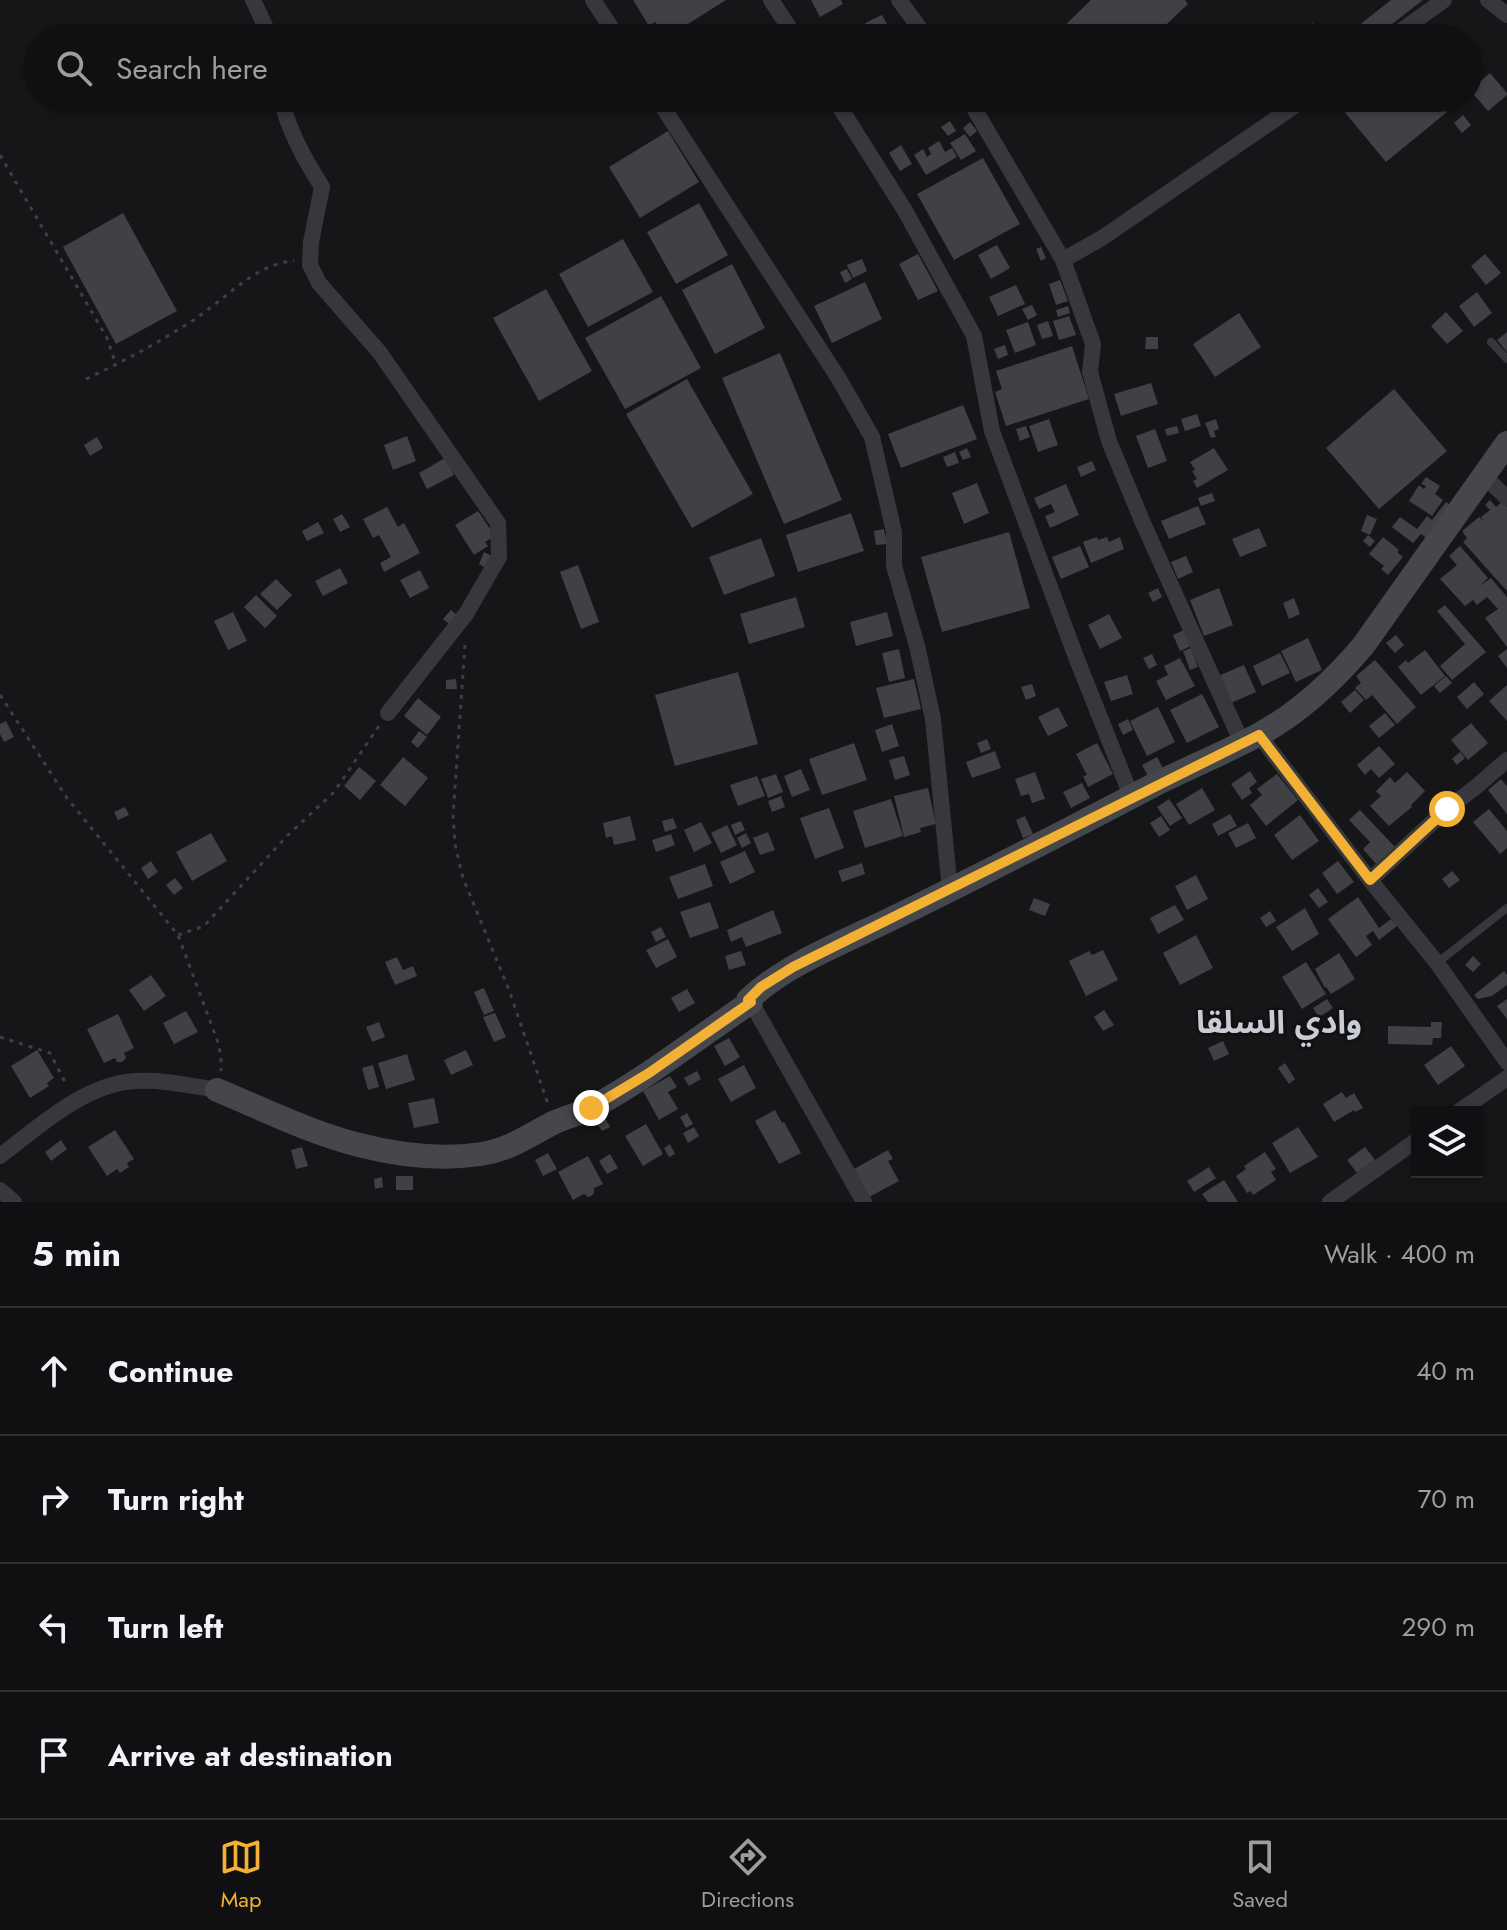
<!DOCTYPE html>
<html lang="en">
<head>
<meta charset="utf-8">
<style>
  body { margin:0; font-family:Jost,"Noto Sans Arabic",sans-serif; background:#19191b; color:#f1f3f6 }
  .controls { position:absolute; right:24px; bottom:24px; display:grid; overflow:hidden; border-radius:0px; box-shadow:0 2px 6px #0004 }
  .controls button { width:72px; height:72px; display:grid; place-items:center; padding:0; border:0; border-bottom:2px solid #303032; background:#101012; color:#f1f3f6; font:40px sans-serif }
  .stop { position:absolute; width:24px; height:24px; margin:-18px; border:6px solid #f2b134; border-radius:50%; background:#fff }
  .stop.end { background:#f2b134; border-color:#fff; box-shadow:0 2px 8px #0008 }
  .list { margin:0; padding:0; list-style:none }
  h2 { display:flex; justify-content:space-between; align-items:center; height:104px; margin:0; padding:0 32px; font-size:34px }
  h2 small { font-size:26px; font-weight:400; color:#9c9d9f }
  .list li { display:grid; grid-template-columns:52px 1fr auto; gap:24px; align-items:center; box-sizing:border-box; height:128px; padding:0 32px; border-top:2px solid #303032 }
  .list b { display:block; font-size:30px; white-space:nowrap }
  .list em { font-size:26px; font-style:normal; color:#9c9d9f }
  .icon { flex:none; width:44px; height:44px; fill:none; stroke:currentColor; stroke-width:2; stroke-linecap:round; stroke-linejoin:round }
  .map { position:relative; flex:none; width:1507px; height:1202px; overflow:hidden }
  .search { position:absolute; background:#101012; box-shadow:0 2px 6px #0004; left:24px; right:24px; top:24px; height:88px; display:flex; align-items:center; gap:20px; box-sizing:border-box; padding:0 28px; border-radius:44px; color:#9c9d9f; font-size:30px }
  .sheet { height:616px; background:#101012 }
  nav { display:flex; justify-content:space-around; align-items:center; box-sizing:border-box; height:112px; border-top:2px solid #303032; background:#101012; font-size:22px; color:#9c9d9f }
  nav a { display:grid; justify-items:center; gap:4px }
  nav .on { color:#f2b134 }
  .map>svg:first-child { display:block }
</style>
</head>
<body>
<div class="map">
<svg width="1507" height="1202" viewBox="0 0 1507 1202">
  <rect width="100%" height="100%" fill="#161618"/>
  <path fill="#404145" d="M633,0h93l-60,38 -11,-16 -6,4z
    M811,0h30l2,4 -23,13z
    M1091,0h94l3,4 -36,34h-89l-5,-6z
    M1391,0h32l-49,38h-6l-10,-12z
    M882,15l10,18 -11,5h-9l-7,-15z
    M1313,23l11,15h-31z
    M1490,73l17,20v2l-19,16 -18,-21z
    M872,98h28l-20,13z
    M1333,98h102l12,14 -61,50z
    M1463,115l8,10 -9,8 -8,-10z
    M950,121l6,10 -8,5 -7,-9z
    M970,122l7,9 -7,6 -7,-9z
    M668,131l31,51 -59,36 -31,-51z
    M965,134l11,17 -15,9 -11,-17z
    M939,141l6,11 7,-4 5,9 -31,18 -12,-20 9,-6 4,8 4,-3 -3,-6z
    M901,145l11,19 -12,7 -11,-18z
    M983,158l37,66 -66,36 -37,-66z
    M699,203l29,52 -52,29 -29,-52z
    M123,213l54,98 -61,33 -53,-97z
    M623,239l30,53 -65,35 -29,-53z
    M997,245l13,23 -19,11 -13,-24z
    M1041,247l5,11 -5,3 -5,-12z
    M918,254l20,37 -20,9 -19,-36z
    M1485,254l16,19 -15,12 -15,-19z
    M862,259l5,12 -14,7 -6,-13z
    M732,264l33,64 -50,26 -33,-64z
    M847,269l5,10 -7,4 -5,-11z
    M1060,280l8,21 -12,4 -7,-21z
    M865,282l17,37 -50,24 -18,-37z
    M1016,285l9,19 -27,12 -9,-19z
    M546,289l46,82 -53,30 -46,-83z
    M1477,292l15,21 -18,14 -15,-21z
    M661,296l40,72 -76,41 -40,-71z
    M1032,305l5,10 -9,5 -6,-11z
    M1068,306l2,7 -12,4 -2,-7z
    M1446,312l17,19 -16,13 -16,-18z
    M1239,313l22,34 -46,30 -22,-33z
    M1069,316l7,19 -17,5 -6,-19z
    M1048,321l5,15 -11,3 -5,-14z
    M1028,322l8,23 -21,8 -9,-23z
    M1507,332v20l-10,-12z
    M1146,337h12v12h-13z
    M1005,345l3,10 -10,4 -4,-10z
    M1072,346l17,53 -83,27 -11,-34 7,-3 -6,-18z
    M780,353l62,147 -58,24 -62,-146z
    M687,379l66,115 -61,34 -66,-114z
    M1151,383l7,21 -37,12 -7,-22z
    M1394,389l53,62 -68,58 -53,-61z
    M963,405l14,34 -76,29 -13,-34z
    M1197,414l4,12 -16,5 -4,-12z
    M1049,419l9,26 -20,7 -9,-26z
    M1216,419l3,10 -5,2 2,6 -5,1 -6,-15z
    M1026,426l4,11 -10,4 -4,-12z
    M1177,426l2,7 -12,3 -2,-7z
    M1155,429l12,32 -19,7 -12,-32z
    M407,436l9,25 -23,9 -9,-25z
    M97,437l6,11 -13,8 -6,-11z
    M967,448l4,9 -8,3 -4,-8z
    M1214,448l14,22 -31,18 -4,-7 4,-2 -5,-8 3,-1 -5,-8z
    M955,452l4,11 -12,4 -4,-10z
    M445,458l9,17 -27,14 -8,-16z
    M1092,461l4,9 -15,7 -4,-10z
    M1426,477l14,9 -5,8 8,6 -11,16 -23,-15 10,-16 5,4 2,-3 -5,-2z
    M977,483l12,30 -25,11 -12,-31z
    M1066,484l13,31 -29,13 -5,-12 10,-4 -4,-8 -12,5 -5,-11z
    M1212,493l3,8 -14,5 -3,-8z
    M1490,500l6,7 6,-5 5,5v84l-44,-49 4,-4 -5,-7 17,-14 4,3 -2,-3 9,-7 -5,-5z
    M1446,502l8,6 -25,32 -8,-6 -8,9 -21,-16 8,-10 17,12 10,-13 5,4z
    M1198,506l8,18 -37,15 -8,-18z
    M387,507l11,20 6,-4 16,30 -36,19 -4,-9 11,-6 -12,-22 -6,3 -10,-19z
    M478,511l17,25 -10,6 3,4 -14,9 -19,-30z
    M851,513l13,38 -66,21 -12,-37z
    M342,514l8,13 -10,5 -7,-13z
    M1367,515l10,4 -7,16 -9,-4z
    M318,522l6,11 -17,8 -5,-10z
    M1259,528l8,18 -27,11 -8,-18z
    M884,529l3,15 -11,1 -2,-14z
    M1009,532l21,76 -88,24 -21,-75z
    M1368,535l7,6 -5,6 -7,-6z
    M1097,537l1,3 9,-3 2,5 11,-5 4,12 -33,14 -8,-21z
    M1383,537l16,13 -2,2 6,5 -15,18 -7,-6 3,-3 -15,-12z
    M761,538l14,38 -51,19 -15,-38z
    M1080,546l9,21 -28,12 -9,-22z
    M1460,546l28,32 -8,8 11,-8 16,19v50l-22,-29 13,-9 -11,-12 -10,8 -4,-5 -8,6 -25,-27 17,-14 -8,-9z
    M484,552l8,4 -6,12 -7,-4z
    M1186,556l7,16 -15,7 -7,-17z
    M578,565l21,57 -18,7 -21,-57z
    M340,568l8,15 -25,13 -8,-15z
    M420,570l9,18 -19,10 -10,-18z
    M276,579l16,16 -15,15 -17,-16z
    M1158,588l4,9 -9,5 -5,-9z
    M1219,588l14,37 -29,11 -14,-36z
    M256,595l21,21 -12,12 -21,-21z
    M796,597l9,30 -56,17 -9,-30z
    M1294,598l6,16 -11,5 -6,-16z
    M1445,605l41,47 -34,28 -12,-14 25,-22 -28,-33z
    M451,610l7,6 -8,9 -7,-6z
    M233,612l14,29 -19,9 -14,-29z
    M887,612l6,24 -37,10 -6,-24z
    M1109,614l13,24 -22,11 -12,-24z
    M1184,630l7,16 -11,5 -7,-16z
    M1396,635l8,10 -9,8 -9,-10z
    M1308,638l14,32 -26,12 -15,-31z
    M1191,648l7,19 -8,3 -7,-19z
    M899,649l6,29 -16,4 -7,-29z
    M1507,649v19l-9,-12z
    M1425,650l20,26 -24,19 -23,-28 8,-7 2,3z
    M1280,653l10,20 -28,13 -9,-20z
    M1152,654l5,11 -8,4 -6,-11z
    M1180,658l15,28 -29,14 -10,-19 12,-6 -4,-9z
    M1375,660l41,47 -19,17 -25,-29 -6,5 -11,-12 6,-5 -5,-7z
    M1244,665l12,27 -25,11 -13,-27z
    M738,672l20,72 -83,22 -20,-71z
    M1127,675l6,19 -22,7 -7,-19z
    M1446,676l6,7 -12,10 -6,-7z
    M456,679l1,10h-11v-9z
    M914,679l7,30 -37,9 -8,-30z
    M1474,682l10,12 -17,15 -10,-12z
    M1032,684l4,12 -10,4 -5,-13z
    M1507,685v36l-18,-20z
    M1355,690l9,10 -14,13 -9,-11z
    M1202,694l17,33 -32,16 -17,-33z
    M418,698l23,19 -14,18 -23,-19z
    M1058,707l10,19 -20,10 -10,-19z
    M1158,707l17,35 -28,14 -17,-35z
    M1385,713l10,12 -16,13 -10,-12z
    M1128,719l5,11 -10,5 -5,-11z
    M6,721l8,16 -10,5 -4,-8v-10z
    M1471,723l17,20 -20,17 -17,-20z
    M892,724l7,22 -17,6 -7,-22z
    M419,731l8,6 -9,11 -7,-6z
    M987,739l4,10 -10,4 -4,-10z
    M854,743l13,37 -45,15 -13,-36z
    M1097,743l16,31 -25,13 -5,-11 4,-1 -11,-21z
    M1379,746l16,18 -16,14 -8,-9 -6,6 -8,-10z
    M995,751l6,17 -29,10 -6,-16z
    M1460,752l5,6 -8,7 -5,-6z
    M904,756l6,19 -15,5 -6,-20z
    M403,757l25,21 -23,28 -25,-21z
    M1157,757l6,11 -15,8 -6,-11z
    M359,767l17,14 -16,19 -16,-14z
    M801,769l9,21 -18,7 -8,-21z
    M1250,771l7,11 -8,6 3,5 -10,7 -11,-16z
    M1035,772l10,27 -13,4 -3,-9 -8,2 -6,-17z
    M1407,772l18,19 -14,14 1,2 -23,19 -19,-20 11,-10 -5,-5 14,-14 5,6z
    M776,774l7,18 -15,6 -7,-19z
    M1277,774l21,26 -32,26 -16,-21 12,-10 -5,-6z
    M757,776l8,20 -27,10 -8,-21z
    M1501,779l6,7v28l-19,-24z
    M1082,783l8,15 -19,10 -8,-16z
    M928,788l8,36 -16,4 1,4 -17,5 -10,-41z
    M1202,788l13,22 -26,15 -13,-21z
    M781,796l4,11 -13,5 -4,-11z
    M891,799l12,37 -38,12 -12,-37z
    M1169,799l13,19 -12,8 -13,-19z
    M125,807l4,8 -11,5 -4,-8z
    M829,808l15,40 -29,11 -15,-41z
    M1489,809l18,22v17l-7,6 -27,-32z
    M1360,810l35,37 -19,17 -13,-15 7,-7 -21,-22z
    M1230,814l7,12 -19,10 -6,-12z
    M1300,815l19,26 -27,19 -18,-25z
    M630,816l6,24 -22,5 -2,-9 -6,2 -3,-15z
    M1025,816l8,18 -10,4 -7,-18z
    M1161,816l9,14 -11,7 -9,-14z
    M673,818l4,10 -12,4 -3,-11z
    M741,821l4,9 -10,5 -4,-10z
    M701,822l11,21 -18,9 -10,-22z
    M1248,823l8,15 -20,10 -8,-15z
    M727,825l10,20 -16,8 -10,-20z
    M768,832l7,18 -15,5 -7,-17z
    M211,833l16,28 -35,20 -16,-29z
    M746,833l5,10 -9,5 -5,-10z
    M671,834l4,11 -19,7 -4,-12z
    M745,851l10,21 -25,12 -10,-22z
    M151,861l7,11 -10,7 -7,-11z
    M1338,861l16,21 -17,12 -15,-21z
    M862,863l3,11 -23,8 -4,-11z
    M705,864l8,22 -35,13 -9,-22z
    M1452,871l8,9 -11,8 -7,-9z
    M1196,875l12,24 -21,11 -12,-24z
    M175,878l8,10 -9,7 -8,-10z
    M1318,888l10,14 -9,6 -10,-13z
    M1358,897l21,31 12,-9 6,7 -18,14 -6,-9 -7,5 6,9 -16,12 -28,-38z
    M1034,898l16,6 -5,12 -16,-6z
    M710,902l9,26 -29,10 -10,-26z
    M1175,905l9,15 -26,14 -8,-16z
    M1305,908l14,26 -27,17 -16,-24z
    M773,910l9,23 -36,14 -4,-10 -11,5 -4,-12z
    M1270,911l6,10 -10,6 -6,-9z
    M661,927l5,10 -10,5 -5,-10z
    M1196,935l17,33 -33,17 -17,-32z
    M668,939l9,18 -21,11 -10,-18z
    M1103,950l15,30 -32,16 -17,-35 20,-10 3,4z
    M741,951l5,14 -17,5 -4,-14z
    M1339,953l16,26 -24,15 -5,-7 -1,1 -10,-19z
    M1473,956l8,8 -8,8 -8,-7z
    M397,957l6,13 10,-4 4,10 -22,9 -10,-23z
    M1306,962l20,32 -24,15 -20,-32z
    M1504,971l3,4v10l-15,11 -14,3 -4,-4z
    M151,975l15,21 -22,15 -15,-21z
    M484,988l10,23 -10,4 -10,-23z
    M687,989l8,14 -16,9 -8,-14z
    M1327,999l6,9 -14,9 -6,-9z
    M1507,999v20l-10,-13z
    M1104,1010l10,15 -11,6 -9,-14z
    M186,1011l12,21 -24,12 -11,-21z
    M495,1013l11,24 -12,5 -11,-25z
    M118,1014l16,34 -10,5 2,5 -4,4h-5l-2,-4 -11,5 -17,-34z
    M379,1022l6,15 -13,5 -6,-15z
    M1431,1022h11l-1,16h-8l-1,7 -44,-1v-18l43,1z
    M729,1038l11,19 -15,9 -11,-20z
    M1223,1041l6,13 -15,7 -6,-13z
    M1451,1046l14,20 -27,19 -14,-20z
    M37,1050l17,28 -7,5 2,3 -19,12 -19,-32z
    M466,1050l7,15 -22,10 -7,-15z
    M407,1054l8,26 -29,9 -8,-26z
    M1285,1063l10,16 -6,5 -11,-16z
    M373,1065l6,22 -11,3 -6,-22z
    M744,1065l12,23 -25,14 -13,-23z
    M697,1071l4,8 -12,7 -5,-8z
    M670,1076l7,11 -9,5 10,17 -19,11 -16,-29z
    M1342,1092l4,6 8,-5 9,15 -8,4 -1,-2 -20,12 -11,-18z
    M434,1098l5,25 -25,5 -6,-25z
    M775,1110l7,13 2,-1 17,31 -22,11 -24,-43z
    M687,1113l6,11 -7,4 -6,-11z
    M603,1114l7,13 -8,4 -8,-12z
    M646,1124l17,30 -20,12 -18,-30z
    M694,1127l5,9 -11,7 -5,-10z
    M1298,1127l20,30 -28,16 -18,-30z
    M115,1130l19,29 -7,4 2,4 -9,6 -3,-4 -10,7 -19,-29z
    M61,1140l6,9 -16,12 -6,-9z
    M670,1144l5,10 -6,3 -5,-9z
    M302,1147l6,19 -12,3 -5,-19z
    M1365,1147l10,13 -18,13 -10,-13z
    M888,1150l5,9 -5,2 11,20 -30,16 -15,-28z
    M1265,1152l11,17 -5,3 5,8 -23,15 -2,-4 -4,2 -11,-17 10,-7 -2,-3z
    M548,1153l9,16 -14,7 -8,-16z
    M610,1154l8,14 -11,6 -8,-13z
    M588,1156l15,28 -9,4v5l-3,3 -3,1 -4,-3 -11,6 -15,-28z
    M1209,1167l7,11 -22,14 -7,-11z
    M396,1176h17v14h-17z
    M382,1177l1,10 -8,2 -1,-10z
    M1224,1180l14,22h-30l-6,-8z"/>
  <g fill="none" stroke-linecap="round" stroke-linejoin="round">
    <path stroke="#3d3f44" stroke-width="3" stroke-dasharray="4 6" stroke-linecap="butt" d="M0,155l107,183 9,27
      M86,379c36,-17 70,-35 103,-56 34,-21 64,-59 105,-62
      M465,645l-12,170 2,29 8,34 46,112 39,114
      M0,695l67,103 111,137 41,110 2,13v13
      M178,935l26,-9 83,-90 47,-44 45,-66
      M0,1037l50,16 17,33"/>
    <path stroke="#37383d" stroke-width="8" d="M1491,342l16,17
      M1437,963l70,-55"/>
    <path stroke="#37383d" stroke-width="16" d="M253,0l13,28 2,10
      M593,0l25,38
      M771,0l25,38
      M899,0l28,38
      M1488,0l19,15
      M1391,38l53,-38
      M281,98c7,32 24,62 41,89l-11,55 -1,23 9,18 61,70 118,170 1,34 -33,57 -78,99
      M657,98l182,281 33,58 22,95v34l23,80 16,73 17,171
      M834,98l70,111 70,127 18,95 84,226 56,141
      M968,98l95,162
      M1484,476l23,22
      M1259,735l111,145 67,83 70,99
      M1242,743l-99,-220 -34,-82 -19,-69 3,-28 -30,-84 39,-22 204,-140
      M1370,880l77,-71 30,-23 30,-26
      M751,1002l113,200
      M1458,1112l49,-34
      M0,1156c39,-29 84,-72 135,-75 27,-2 55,5 82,9
      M0,1190l14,12
      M1330,1202l87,-62"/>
    <path stroke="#45474d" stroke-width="24" d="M217,1090c46,19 94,43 142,55 39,10 82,15 122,9 28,-4 47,-18 72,-31 13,-6 27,-9 40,-16 55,-30 106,-70 158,-105l-3,-2c39,-37 99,-59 147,-83 87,-42 173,-87 259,-132 34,-17 70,-32 104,-50 40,-21 76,-55 105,-89l144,-203"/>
  </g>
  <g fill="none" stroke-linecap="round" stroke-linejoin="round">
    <path stroke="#f2b134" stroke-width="10" d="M591,1108l58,-35 102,-71 -3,-2 13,-13 32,-20 466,-232 111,145 77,-71"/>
  </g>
  <g text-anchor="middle" stroke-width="6" stroke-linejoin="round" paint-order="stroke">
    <g font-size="32" font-weight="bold" fill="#c9ccd4" stroke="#111113">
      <text x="1279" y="1033">وادي السلقا</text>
    </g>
  </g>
</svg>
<div class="controls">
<button><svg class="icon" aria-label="layers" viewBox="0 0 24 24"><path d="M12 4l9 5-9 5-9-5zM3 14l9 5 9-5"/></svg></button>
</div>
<div class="stop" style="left:1447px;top:809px"></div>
<div class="stop end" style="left:591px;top:1108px"></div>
<div class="search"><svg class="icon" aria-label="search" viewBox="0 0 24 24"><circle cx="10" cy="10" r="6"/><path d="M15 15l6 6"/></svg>Search here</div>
</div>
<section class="sheet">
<h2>5 min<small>Walk · 400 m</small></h2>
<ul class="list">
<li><svg class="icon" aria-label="ahead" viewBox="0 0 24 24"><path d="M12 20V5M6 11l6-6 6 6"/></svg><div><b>Continue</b></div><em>40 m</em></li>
<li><svg class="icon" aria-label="right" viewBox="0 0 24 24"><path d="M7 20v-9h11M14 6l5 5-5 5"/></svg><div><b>Turn right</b></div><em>70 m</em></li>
<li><svg class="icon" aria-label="left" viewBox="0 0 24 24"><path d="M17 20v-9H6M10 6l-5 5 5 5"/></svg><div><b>Turn left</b></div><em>290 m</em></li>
<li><svg class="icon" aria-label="arrive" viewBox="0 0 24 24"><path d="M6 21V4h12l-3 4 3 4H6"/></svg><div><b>Arrive at destination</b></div></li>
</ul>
</section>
<nav>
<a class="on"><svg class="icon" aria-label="map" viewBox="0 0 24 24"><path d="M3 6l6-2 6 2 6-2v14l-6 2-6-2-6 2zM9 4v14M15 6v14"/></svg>Map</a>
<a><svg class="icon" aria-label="directions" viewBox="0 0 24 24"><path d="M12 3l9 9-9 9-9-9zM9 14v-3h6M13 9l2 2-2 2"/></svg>Directions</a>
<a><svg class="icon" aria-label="saved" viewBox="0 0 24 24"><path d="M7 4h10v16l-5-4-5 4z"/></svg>Saved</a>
</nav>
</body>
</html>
